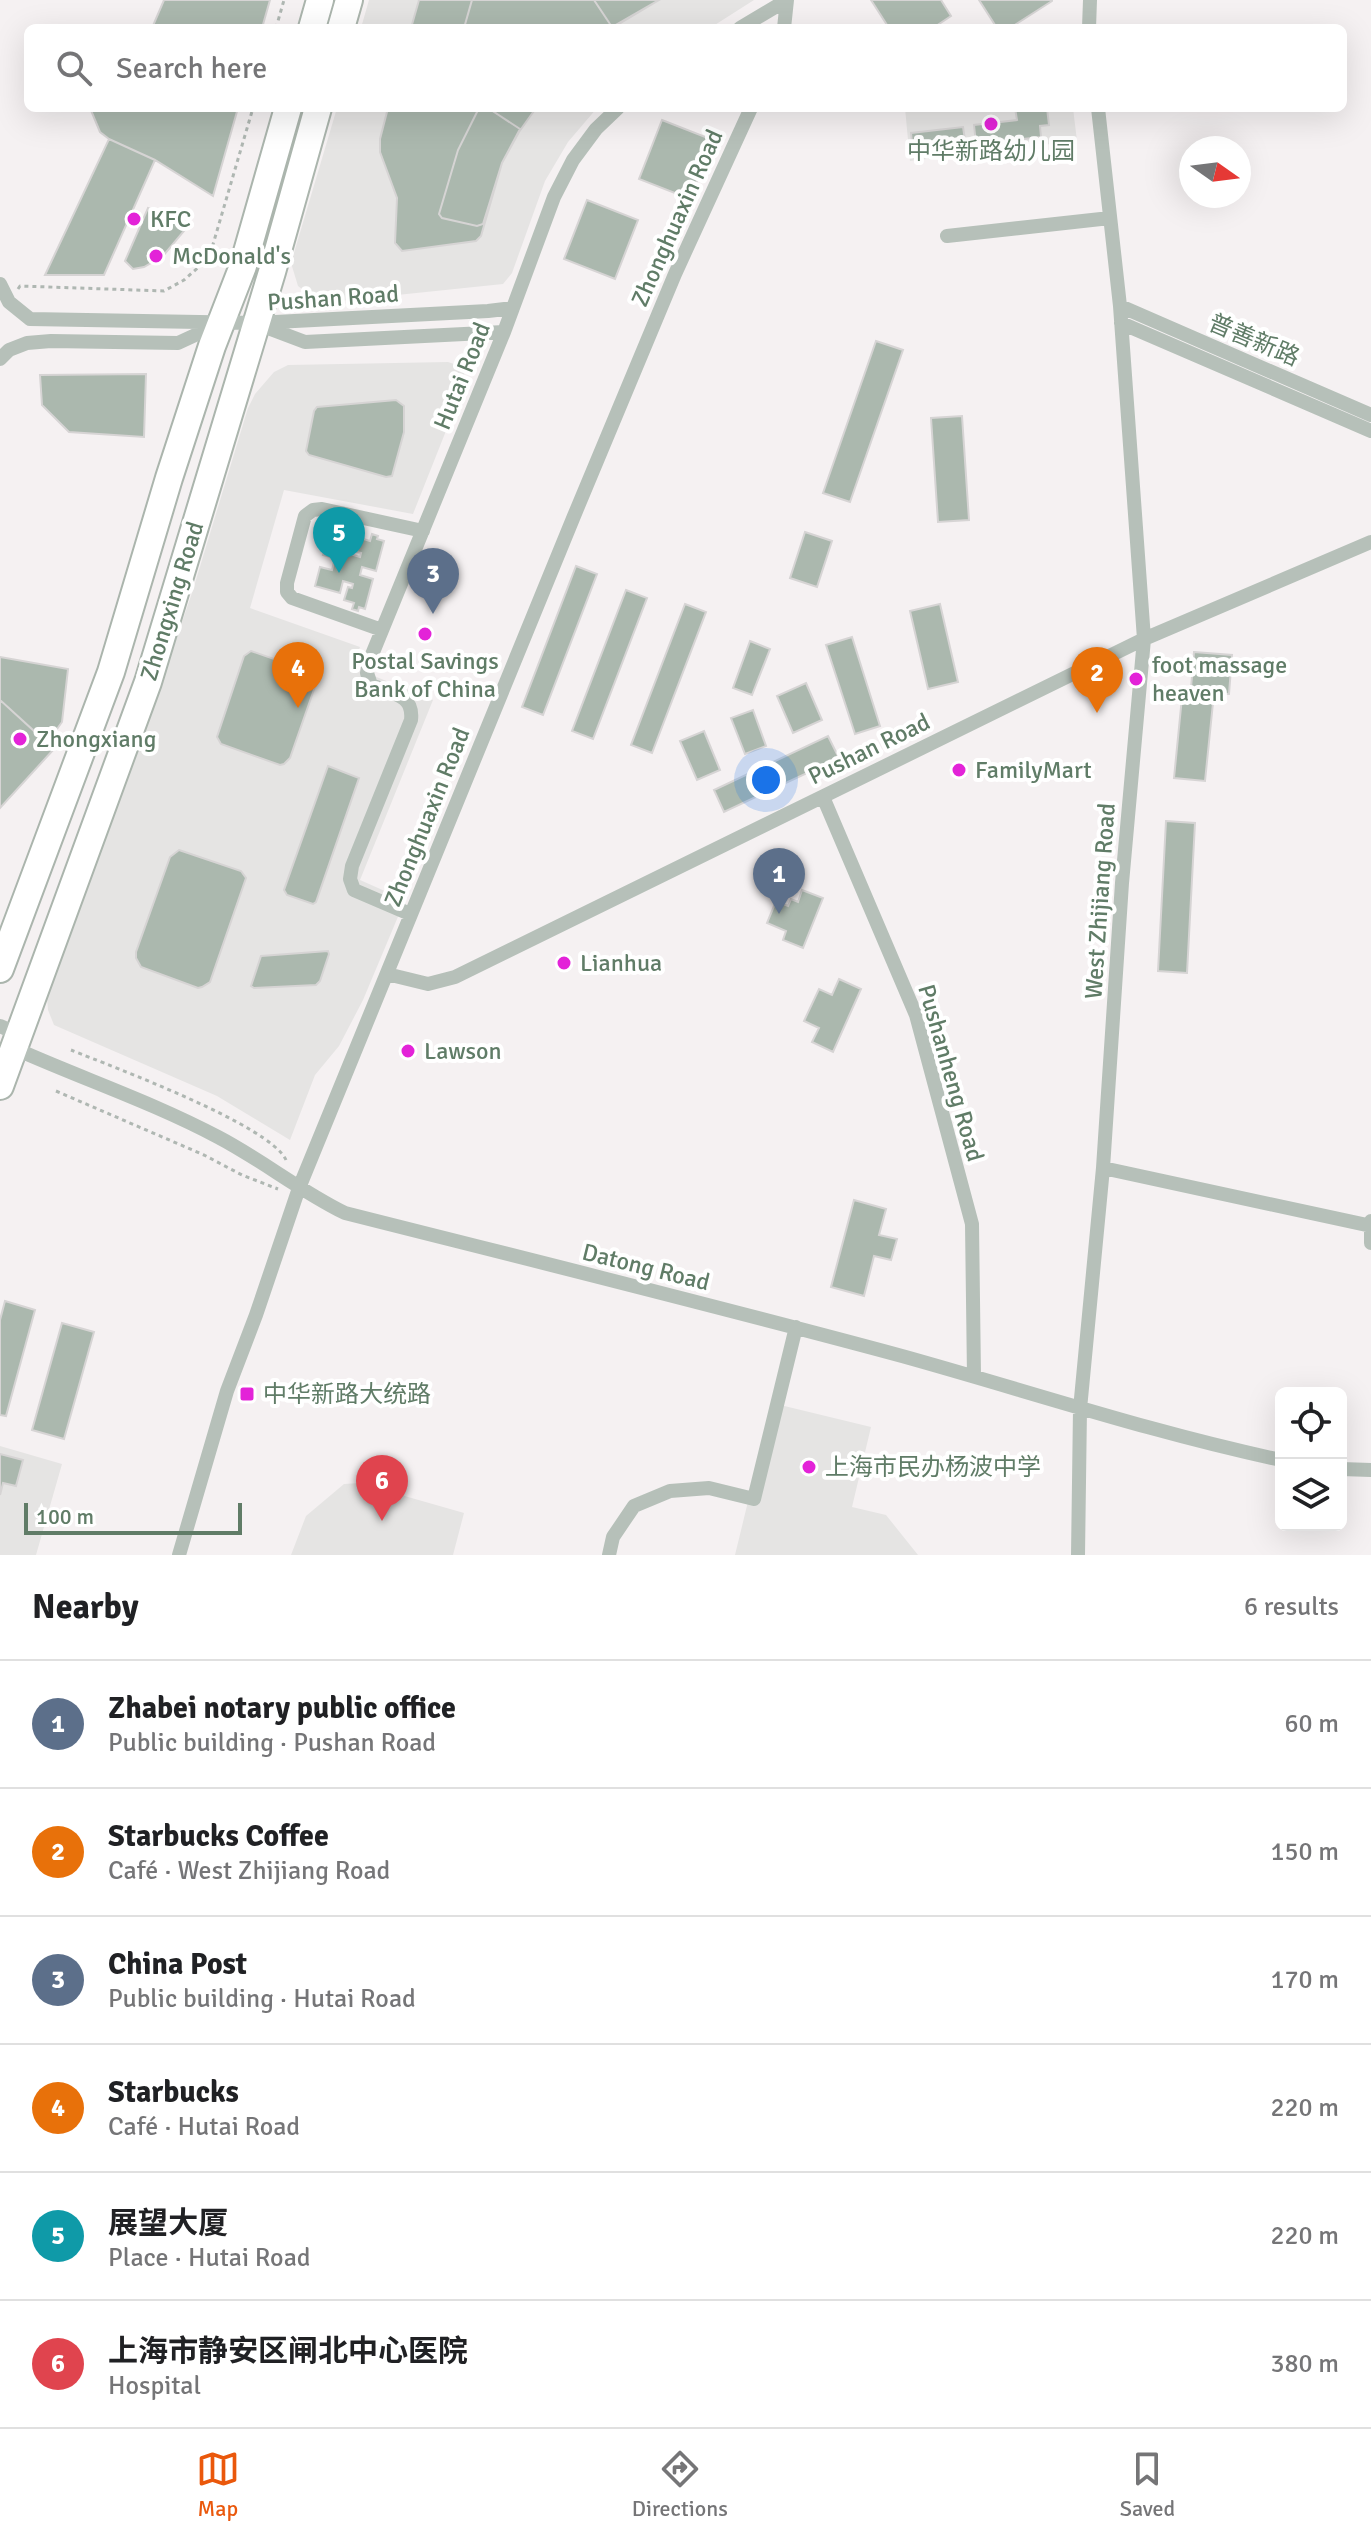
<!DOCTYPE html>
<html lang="en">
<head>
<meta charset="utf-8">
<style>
  body { margin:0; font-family:Signika,"Noto Sans SC",sans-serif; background:#f2f2f2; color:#202124 }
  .controls { position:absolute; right:24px; bottom:24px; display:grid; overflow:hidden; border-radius:12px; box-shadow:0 8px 32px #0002 }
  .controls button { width:72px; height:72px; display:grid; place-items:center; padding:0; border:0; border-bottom:2px solid #e0e0e0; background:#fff; color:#202124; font:40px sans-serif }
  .compass { position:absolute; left:1179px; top:136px; width:72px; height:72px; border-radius:50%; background:#fff; box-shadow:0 8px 32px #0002; rotate:104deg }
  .scale { position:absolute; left:24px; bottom:20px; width:218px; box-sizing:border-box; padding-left:8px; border:4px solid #607c67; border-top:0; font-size:22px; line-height:28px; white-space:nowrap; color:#607c67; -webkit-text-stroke:6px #fff; paint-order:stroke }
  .you { position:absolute; left:766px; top:780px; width:28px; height:28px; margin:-20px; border:6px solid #fff; border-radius:50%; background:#1a73e8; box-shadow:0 0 0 12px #1a73e833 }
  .badge { display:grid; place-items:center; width:52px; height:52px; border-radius:50%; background:#ea580c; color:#fff; font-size:26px; font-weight:700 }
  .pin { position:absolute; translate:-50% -66px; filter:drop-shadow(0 2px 4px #0008) }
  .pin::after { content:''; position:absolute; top:42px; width:28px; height:24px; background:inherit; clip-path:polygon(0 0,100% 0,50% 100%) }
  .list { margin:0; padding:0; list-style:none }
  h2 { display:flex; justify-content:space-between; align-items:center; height:104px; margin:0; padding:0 32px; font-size:34px }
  h2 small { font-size:26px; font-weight:400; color:#757577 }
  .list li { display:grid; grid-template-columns:52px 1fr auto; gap:24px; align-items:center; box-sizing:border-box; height:128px; padding:0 32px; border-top:2px solid #e0e0e0 }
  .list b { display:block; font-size:30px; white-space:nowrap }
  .list p { margin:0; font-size:26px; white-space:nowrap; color:#757577 }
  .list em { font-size:26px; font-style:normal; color:#757577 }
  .icon { flex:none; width:44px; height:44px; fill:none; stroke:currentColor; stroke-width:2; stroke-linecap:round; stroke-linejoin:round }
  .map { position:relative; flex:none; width:1371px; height:1555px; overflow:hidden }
  .search { position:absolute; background:#fff; box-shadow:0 8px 32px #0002; left:24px; right:24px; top:24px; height:88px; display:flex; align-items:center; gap:20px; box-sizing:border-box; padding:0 28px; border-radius:12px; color:#757577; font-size:30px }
  .sheet { height:872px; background:#fff }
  nav { display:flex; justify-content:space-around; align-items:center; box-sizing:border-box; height:112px; border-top:2px solid #e0e0e0; background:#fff; font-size:22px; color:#757577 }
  nav a { display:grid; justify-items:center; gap:4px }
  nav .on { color:#ea580c }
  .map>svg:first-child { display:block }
</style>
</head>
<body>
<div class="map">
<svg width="1371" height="1555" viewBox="0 0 1371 1555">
  <rect width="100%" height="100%" fill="#f5f1f2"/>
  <path fill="#e5e4e3" d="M369,0h385l-44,28h-349z
    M337,108h260l-29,34 -23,39 -33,92 -9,11 -183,19 -22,-17 -7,-23z
    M905,108h168l4,33 -167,20z
    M448,362l9,3 7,6 1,12 -52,131 -129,-24 -34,118 110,39 -8,20 81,33 -73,180 45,20 -42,100 -24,46 -24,29 -25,65 -73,-44 -163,-71 -6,-15 -1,-12 87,-237 58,-168 56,-185 7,-14 19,-22 14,-7z
    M772,1403l99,24 -19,80 34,8 32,40h-183z
    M0,1446l62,18 -26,91h-36z
    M359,1483l105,30 -11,42h-162l15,-39 38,-32z"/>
  <path fill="#abb8ae" stroke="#d6d4d4" stroke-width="2" d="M164,0h106l-8,28h-110z
    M419,0h240l-45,27 -5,-2 -5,3h-193z
    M419,0h53l-8,28h-53z
    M594,0h65l-47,27z
    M871,0h70l10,16 -18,12h-44z
    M979,0h73v1l-42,27h-13z
    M90,108h148l-25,88 -58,-36 -46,-21 -9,-7z
    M388,108h148l-17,24 -17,31 -21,73 -5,5 -74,10 -7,-8 2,-45 -17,-46v-13z
    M479,108h9l32,21 -18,34 -19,61 -6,2 -35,-8 -3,-4 19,-64z
    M1015,108h32l2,17 -9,1 1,11 -65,7 -2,-19 43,-5z
    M662,120l51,20 -23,59 -51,-20z
    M963,127l3,19 -53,6 -2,-19z
    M109,139l46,21 -51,115h-59z
    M587,200l51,20 -23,59 -51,-20z
    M148,208l41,17 -26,31 -19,11 -11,2 -8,-8z
    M876,341l27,9 -53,152 -27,-9z
    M146,374l-2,63 -75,-5 -27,-27 -2,-30z
    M396,400l8,6v26l-12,44 -6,1 -77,-22 -3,-4 8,-40 3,-4z
    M962,416l7,104 -31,2 -7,-104z
    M805,532l27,9 -15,46 -27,-9z
    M372,534l6,2 -1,3 7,2 -8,30 -14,-4 -2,8 13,4 -8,30 -6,-2 -1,4 -6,-2 2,-6 -10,-3 4,-13 4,1 1,-4 -10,-3 -3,12 -25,-7 5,-19 12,3 3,-12 -12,-3 5,-19 25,6 -3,12 10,3 1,-4 -4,-1 3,-14 10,3z
    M576,566l21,8 -54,141 -21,-8z
    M626,590l21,8 -54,141 -21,-8z
    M685,604l21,8 -54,141 -21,-8z
    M940,604l18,78 -30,7 -18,-78z
    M852,637l28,89 -25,8 -29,-89z
    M750,641l20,8 -18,46 -19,-7z
    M251,651l63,22 4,5 -28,80 -6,6 -4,1 -59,-21 -4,-7 27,-81z
    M1194,652l38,3 -3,39 -15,-1 -9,88 -31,-3 9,-91 8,1z
    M0,657l68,12 -6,53 -15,21 -47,-43z
    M806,683l16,37 -29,13 -16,-37z
    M0,700l54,49 -54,59z
    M753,710l13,36 -21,8 -14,-36z
    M704,731l16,39 -23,10 -17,-39z
    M828,736l11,22 -115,54 -10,-22z
    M328,766l31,12 -43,124 -3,2 -26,-9 -3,-5z
    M1166,821l29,2 -8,150 -29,-2z
    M179,850l62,21 5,7 -36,104 -8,5 -4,1 -57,-21 -5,-9v-6l34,-95z
    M802,890l21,8 -20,50 -20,-8 3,-9 -19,-8 9,-22 12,5 3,-7 7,3z
    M328,951l1,3 -9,27 -4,4 -62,3 -3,-2 10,-30z
    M839,979l22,10 -28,63 -21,-10 7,-14 -15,-7 15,-32 13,6z
    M854,1200l32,9 -7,26 18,4 -6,21 -17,-4 -10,40 -33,-9z
    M5,1301l30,9 -29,106 -6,-1v-95z
    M62,1323l32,9 -30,107 -32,-9z
    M0,1454l23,6 -7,26 -13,-3 -3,12z"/>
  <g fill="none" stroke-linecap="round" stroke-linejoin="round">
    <defs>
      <path id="major" d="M312,28l8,-28
        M341,28l8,-28
        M0,969l111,-297 58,-194 43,-132 31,-80 45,-158
        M0,1086l148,-404 124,-410 46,-164"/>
    </defs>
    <use href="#major" stroke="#abb5ad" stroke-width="30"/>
    <path stroke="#afb7b2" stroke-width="3" stroke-dasharray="4 4" stroke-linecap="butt" d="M276,28l8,-28
      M18,289l2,-3 144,5 20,-11 25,-22 44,-150
      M71,1050c42,17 199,75 215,110
      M56,1091l148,64 38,20 36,14"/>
    <path stroke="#b6c0b9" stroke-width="14" d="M740,28l47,-28
      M784,28l3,-28
      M1089,28l1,-28
      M947,236l163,-18
      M0,284l9,18 21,17 226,4 232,-12 25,-3
      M1120,306l251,109
      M1121,323l250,108
      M260,325l45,17 199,-10
      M0,359l9,-9 18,-7 24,-2 127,2 41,-19
      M382,630l-90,-32 -5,-6v-9l18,-67 8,-6 9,-1 101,22
      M823,797l93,218 56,209 2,152
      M410,914l-56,-24 -4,-11 2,-13 59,-146c3,-26 -19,-26 -40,-35l-4,-12 2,-11 135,-330 50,-135 19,-37 23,-31 22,-21
      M387,974l41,10 27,-7 689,-338 227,-97
      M0,1026l18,8 2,4
      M9,1060l16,-7c64,28 131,51 193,84 44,23 82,54 127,76 186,47 372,93 557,143 126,35 251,77 379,104
      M1103,1168l268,58
      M1371,1221v22
      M1341,1469l30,1
      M179,1555l48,-164 29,-76 43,-127 275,-672 101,-242 76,-166
      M609,1555l4,-18 21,-31 36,-15 39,-3 45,11 42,-172
      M1078,1555l2,-146 23,-241 19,-285 22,-244 -24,-333 -22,-198"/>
    <use href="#major" stroke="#fff" stroke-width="26"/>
  </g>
  <g fill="#e323d8" stroke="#fff" stroke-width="3">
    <circle cx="991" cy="124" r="8"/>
    <circle cx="134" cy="219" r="8"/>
    <circle cx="156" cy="256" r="8"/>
    <circle cx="425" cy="634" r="8"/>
    <circle cx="1136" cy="679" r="8"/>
    <circle cx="20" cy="739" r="8"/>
    <circle cx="959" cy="770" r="8"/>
    <circle cx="564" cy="963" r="8"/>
    <circle cx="408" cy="1051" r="8"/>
    <rect x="239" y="1386" width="16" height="16" rx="4"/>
    <circle cx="809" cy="1467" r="8"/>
  </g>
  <g text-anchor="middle" stroke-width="8" stroke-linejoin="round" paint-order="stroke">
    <g font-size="24" fill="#607c67" stroke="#fff" text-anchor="start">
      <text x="991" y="159" text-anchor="middle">中华新路幼儿园</text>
      <text x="150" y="227">KFC</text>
      <text x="172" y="264">McDonald's</text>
      <text x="425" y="669" text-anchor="middle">Postal Savings<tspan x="425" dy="28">Bank of China</tspan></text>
      <text x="1152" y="673">foot massage<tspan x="1152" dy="28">heaven</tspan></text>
      <text x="36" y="747">Zhongxiang</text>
      <text x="975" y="778">FamilyMart</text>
      <text x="580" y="971">Lianhua</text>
      <text x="424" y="1059">Lawson</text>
      <text x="263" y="1402">中华新路大统路</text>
      <text x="825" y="1475">上海市民办杨波中学</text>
    </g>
    <g font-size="24" fill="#607c67" stroke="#fff">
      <text transform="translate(677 218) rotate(-66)" y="8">Zhonghuaxin Road</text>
      <text transform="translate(333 298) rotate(-4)" y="8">Pushan Road</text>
      <text transform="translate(1254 340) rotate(23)" y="8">普善新路</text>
      <text transform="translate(462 376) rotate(-68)" y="8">Hutai Road</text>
      <text transform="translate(172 601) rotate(-73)" y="8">Zhongxing Road</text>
      <text transform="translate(869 749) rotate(-26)" y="8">Pushan Road</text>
      <text transform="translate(427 817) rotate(-68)" y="8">Zhonghuaxin Road</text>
      <text transform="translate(1100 901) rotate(-86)" y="8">West Zhijiang Road</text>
      <text transform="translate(951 1073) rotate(74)" y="8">Pushanheng Road</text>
      <text transform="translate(646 1267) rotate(14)" y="8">Datong Road</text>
    </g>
  </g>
</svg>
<div class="controls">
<button><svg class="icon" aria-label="locate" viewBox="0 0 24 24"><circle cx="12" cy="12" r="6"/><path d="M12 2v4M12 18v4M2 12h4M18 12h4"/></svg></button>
<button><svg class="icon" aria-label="layers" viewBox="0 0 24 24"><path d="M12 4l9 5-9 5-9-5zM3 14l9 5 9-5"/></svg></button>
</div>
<svg class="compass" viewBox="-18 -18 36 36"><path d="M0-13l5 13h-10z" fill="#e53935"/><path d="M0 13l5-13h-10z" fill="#757577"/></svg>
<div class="scale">100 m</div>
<div class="you"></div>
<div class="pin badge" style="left:779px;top:914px;background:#5c6f8a">1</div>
<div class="pin badge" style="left:1097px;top:713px;background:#e8710a">2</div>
<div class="pin badge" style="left:433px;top:614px;background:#5c6f8a">3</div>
<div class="pin badge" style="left:298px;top:708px;background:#e8710a">4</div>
<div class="pin badge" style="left:339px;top:573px;background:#0f9aa8">5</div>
<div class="pin badge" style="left:382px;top:1521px;background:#e0444e">6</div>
<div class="search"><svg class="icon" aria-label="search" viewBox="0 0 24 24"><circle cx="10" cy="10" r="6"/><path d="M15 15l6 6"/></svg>Search here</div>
</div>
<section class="sheet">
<h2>Nearby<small>6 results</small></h2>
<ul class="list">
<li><span class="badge" style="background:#5c6f8a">1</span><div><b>Zhabei notary public office</b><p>Public building · Pushan Road</p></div><em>60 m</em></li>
<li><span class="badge" style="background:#e8710a">2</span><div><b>Starbucks Coffee</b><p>Café · West Zhijiang Road</p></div><em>150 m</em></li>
<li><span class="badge" style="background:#5c6f8a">3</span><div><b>China Post</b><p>Public building · Hutai Road</p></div><em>170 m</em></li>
<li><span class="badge" style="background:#e8710a">4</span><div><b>Starbucks</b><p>Café · Hutai Road</p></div><em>220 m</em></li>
<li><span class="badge" style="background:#0f9aa8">5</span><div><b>展望大厦</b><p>Place · Hutai Road</p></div><em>220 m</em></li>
<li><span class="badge" style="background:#e0444e">6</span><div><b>上海市静安区闸北中心医院</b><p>Hospital</p></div><em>380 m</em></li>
</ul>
</section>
<nav>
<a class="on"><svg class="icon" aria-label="map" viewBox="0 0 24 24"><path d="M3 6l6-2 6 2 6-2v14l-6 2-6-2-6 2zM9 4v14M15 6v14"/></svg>Map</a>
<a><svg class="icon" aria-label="directions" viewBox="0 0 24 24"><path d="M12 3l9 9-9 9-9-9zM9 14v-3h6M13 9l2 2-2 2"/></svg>Directions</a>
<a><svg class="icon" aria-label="saved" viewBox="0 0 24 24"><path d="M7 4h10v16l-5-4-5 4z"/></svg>Saved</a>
</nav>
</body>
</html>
